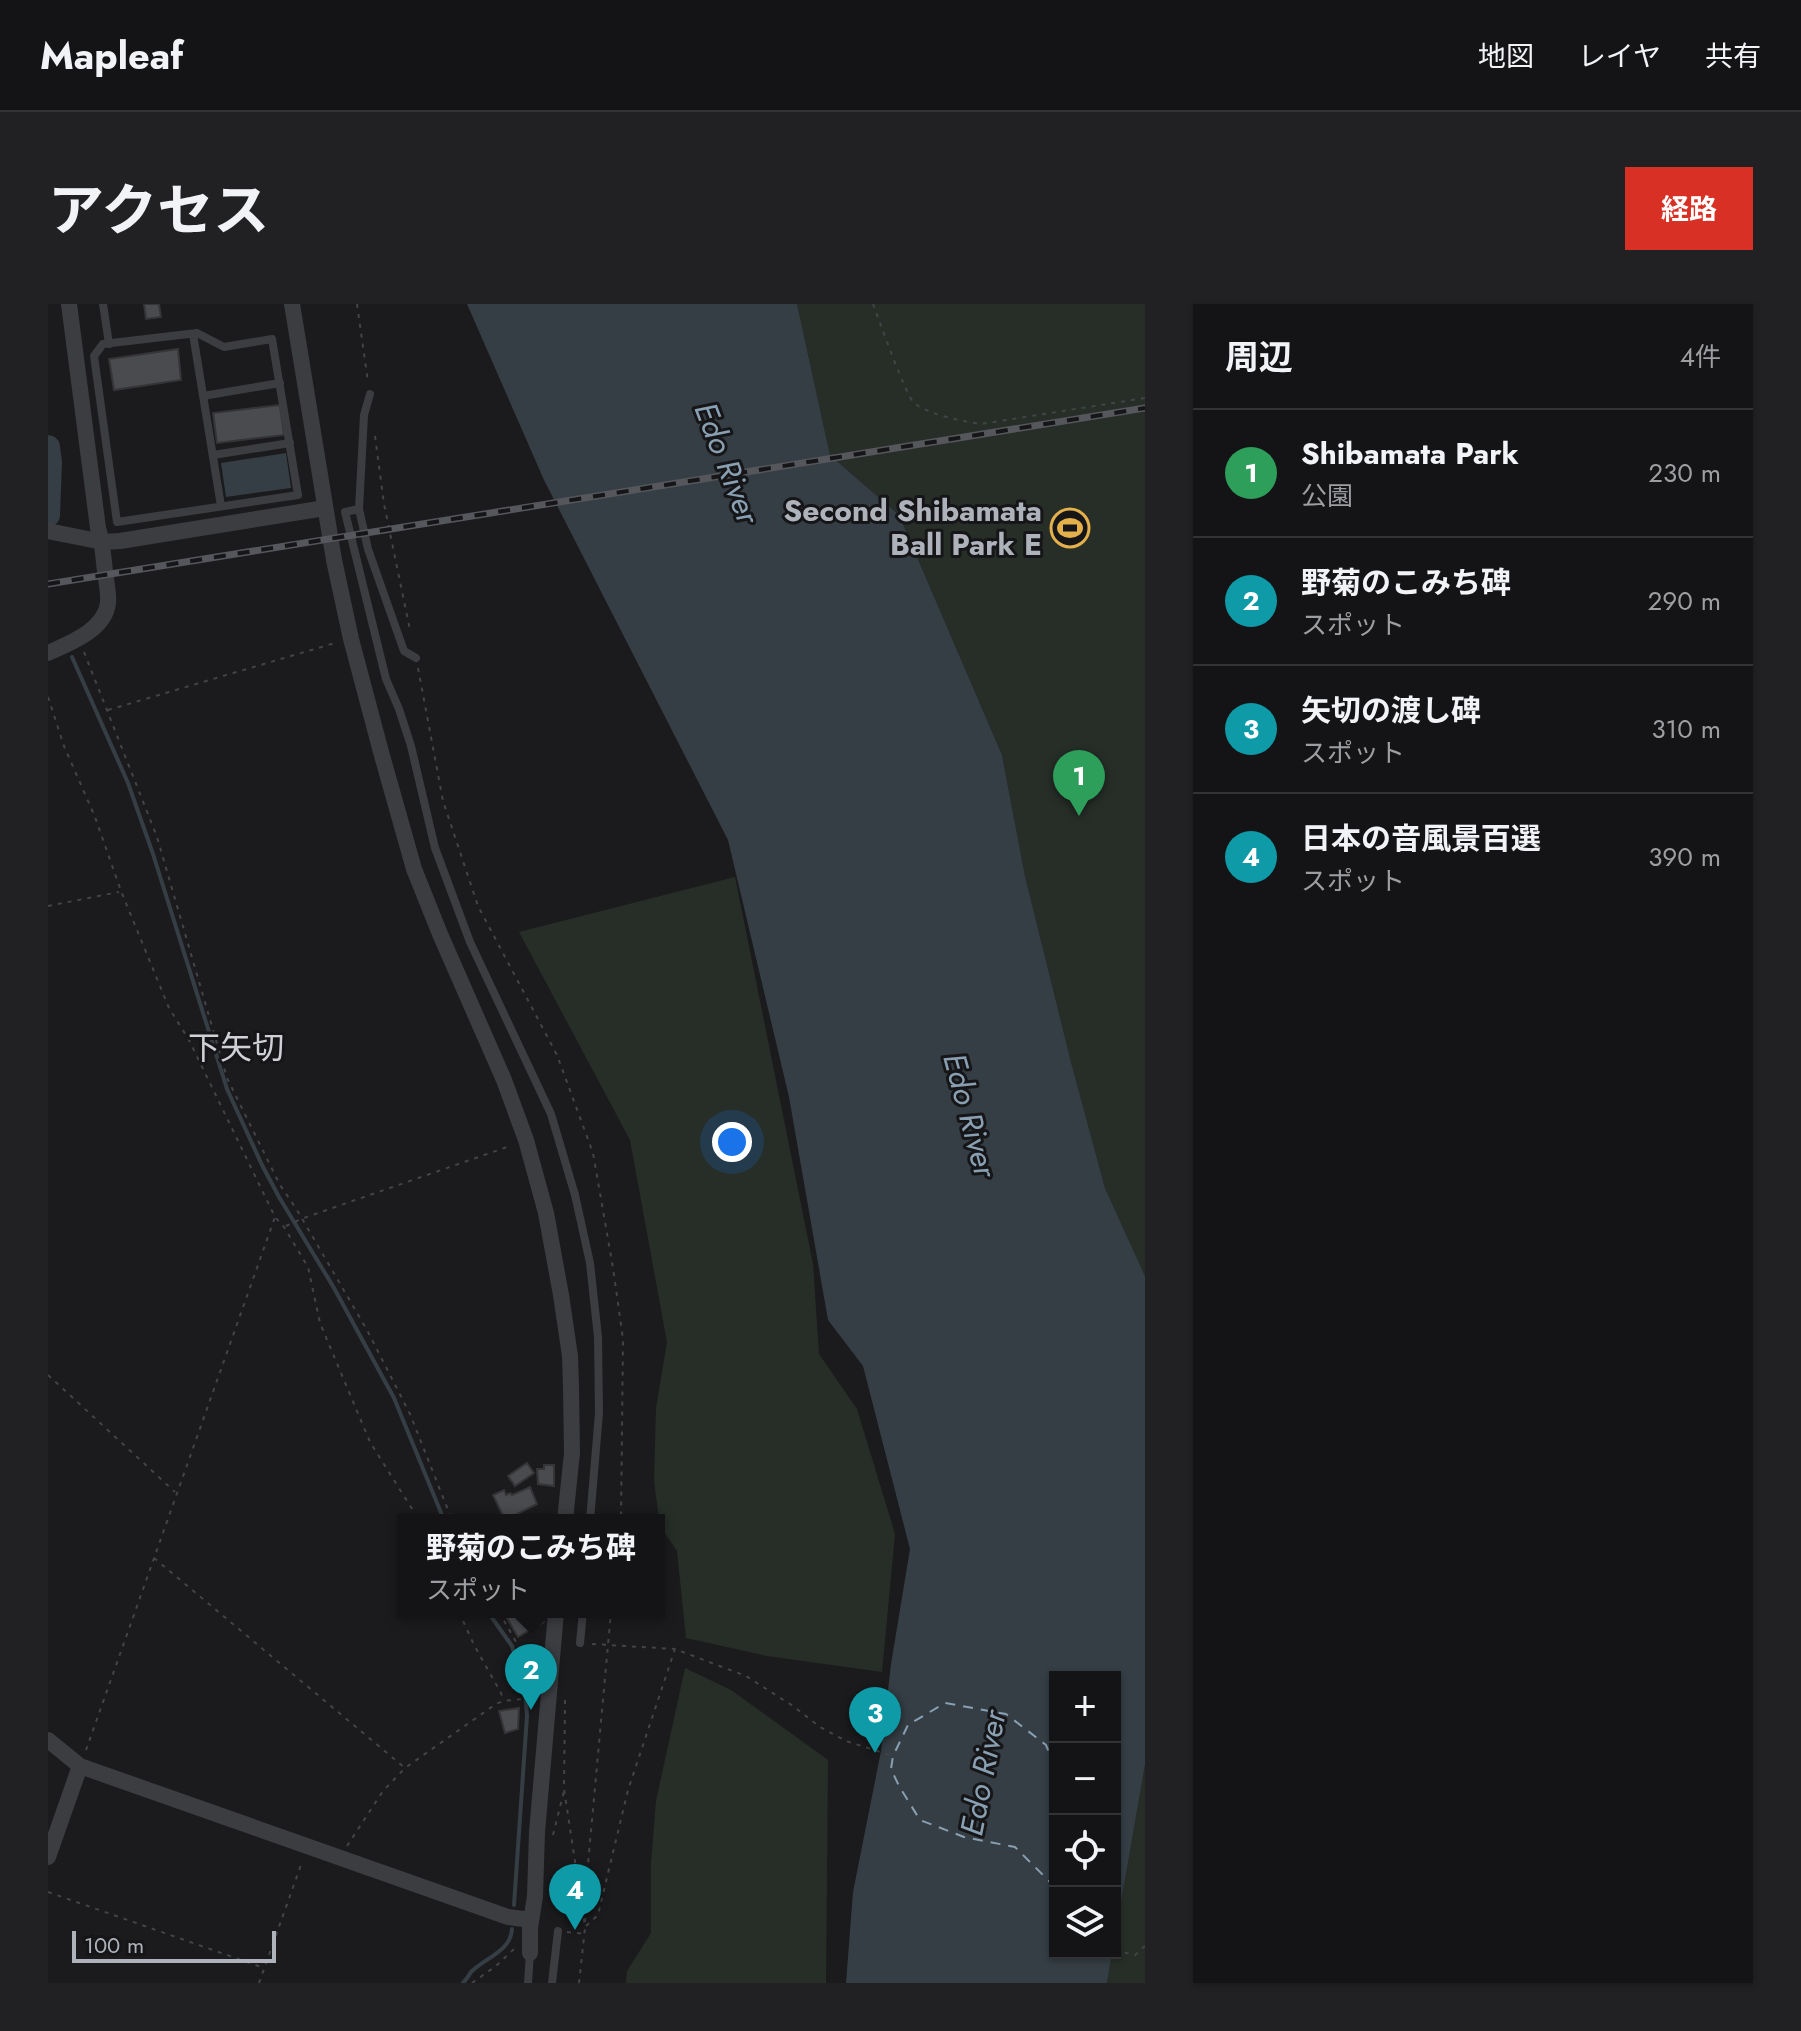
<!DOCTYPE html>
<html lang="ja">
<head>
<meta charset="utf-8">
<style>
  body { margin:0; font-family:Jost,"Noto Sans JP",sans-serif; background:#212123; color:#f1f3f6 }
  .controls { position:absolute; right:24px; bottom:24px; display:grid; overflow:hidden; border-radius:0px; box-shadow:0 2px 6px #0004 }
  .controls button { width:72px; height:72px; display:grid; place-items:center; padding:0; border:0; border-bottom:2px solid #333335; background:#141416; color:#f1f3f6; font:40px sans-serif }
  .scale { position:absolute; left:24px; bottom:20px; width:204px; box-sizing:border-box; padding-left:8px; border:4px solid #aeb2bb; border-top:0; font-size:22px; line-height:28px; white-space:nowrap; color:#aeb2bb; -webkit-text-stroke:6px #161618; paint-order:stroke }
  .you { position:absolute; left:684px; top:838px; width:28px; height:28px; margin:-20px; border:6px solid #fff; border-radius:50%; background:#1a73e8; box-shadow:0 0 0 12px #1a73e833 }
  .badge { display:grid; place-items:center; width:52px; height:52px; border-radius:50%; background:#d93025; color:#fff; font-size:26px; font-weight:700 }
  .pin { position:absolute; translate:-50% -66px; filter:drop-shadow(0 2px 4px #0008) }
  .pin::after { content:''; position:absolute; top:42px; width:28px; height:24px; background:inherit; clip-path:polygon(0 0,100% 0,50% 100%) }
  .popup { position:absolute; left:349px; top:1210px; width:268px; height:104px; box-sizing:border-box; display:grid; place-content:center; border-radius:0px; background:#141416; filter:drop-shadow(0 2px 6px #0005); font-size:26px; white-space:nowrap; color:#9d9ea1 }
  .popup b { font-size:30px; color:#f1f3f6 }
  .popup::after { content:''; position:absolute; left:50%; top:100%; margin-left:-16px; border:16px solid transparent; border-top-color:#141416 }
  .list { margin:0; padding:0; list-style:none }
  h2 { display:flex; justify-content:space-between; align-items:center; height:104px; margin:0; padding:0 32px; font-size:34px }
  h2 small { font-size:26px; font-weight:400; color:#9d9ea1 }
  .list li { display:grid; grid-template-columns:52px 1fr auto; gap:24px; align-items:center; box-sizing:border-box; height:128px; padding:0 32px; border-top:2px solid #333335 }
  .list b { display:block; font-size:30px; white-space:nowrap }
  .list p { margin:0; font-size:26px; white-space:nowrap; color:#9d9ea1 }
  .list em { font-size:26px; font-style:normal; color:#9d9ea1 }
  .icon { flex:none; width:44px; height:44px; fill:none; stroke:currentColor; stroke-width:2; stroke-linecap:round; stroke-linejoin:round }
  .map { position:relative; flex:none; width:1097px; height:1679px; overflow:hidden; border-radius:0px }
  header { display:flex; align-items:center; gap:48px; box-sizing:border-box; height:112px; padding:0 40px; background:#141416; border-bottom:2px solid #333335 }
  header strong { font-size:38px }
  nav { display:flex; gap:44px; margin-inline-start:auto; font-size:28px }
  .intro { display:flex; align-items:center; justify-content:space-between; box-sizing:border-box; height:192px; padding:0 48px }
  h1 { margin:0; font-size:56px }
  .button { padding:20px 36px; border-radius:0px; background:#d93025; color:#fff; font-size:28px; font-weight:700 }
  main { display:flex; gap:48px; padding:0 48px }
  aside { flex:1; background:#141416; border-radius:0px; box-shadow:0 2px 6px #0004 }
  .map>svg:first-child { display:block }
</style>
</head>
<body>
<header>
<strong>Mapleaf</strong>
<nav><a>地図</a><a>レイヤ</a><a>共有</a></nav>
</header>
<div class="intro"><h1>アクセス</h1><a class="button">経路</a></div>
<main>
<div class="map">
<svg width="1097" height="1679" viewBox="0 0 1097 1679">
  <rect width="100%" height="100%" fill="#1b1b1d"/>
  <path fill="#272e28" d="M749,0h348v972l-40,-88 -34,-126 -46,-186 -23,-121 -103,-240 -69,-60z
    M687,573l78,387 6,90 38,55 38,125 -13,138 -115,-16 -81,-18 -9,-87 -17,-25 -6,-45 2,-73 11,-66 -37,-202 -111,-208z
    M637,1364l46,22 97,70 -2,223h-200l1,-12 24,-38v-70l5,-62z
    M1097,1461v218h-38l5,-30h3v-16z"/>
  <path fill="#353e45" d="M419,0h330l33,151 69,60 103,240 23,121 46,186 34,126 40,88v489l-30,172v-260h-60v276h57l-5,30h-261l7,-91 28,-141 10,-87 19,-115 -47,-183 -35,-46 -39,-223 -61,-257 -184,-360z
    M238,149l5,35 -65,9 -5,-34z"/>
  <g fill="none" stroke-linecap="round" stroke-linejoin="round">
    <path stroke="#353e45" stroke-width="4" d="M24,353l56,126 25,71 74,235 35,76 17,32 55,91 60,110 50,122
      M440,1308l24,34 13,44 2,26 -13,189
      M415,1679c2,-2 7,-9 8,-11 14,-14 40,-21 41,-43"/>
    <path stroke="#353e45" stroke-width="24" d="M0,143l2,16 -2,52"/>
    <path stroke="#899fb2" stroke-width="2" stroke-dasharray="10 8" stroke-linecap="butt" d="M1007,1463l-9,-22 -40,-31 -61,-11 -37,22 -15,31 -2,13 8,17 21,34 44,17 51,10 40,40"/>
  </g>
  <path fill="#4a4b4f" stroke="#353538" stroke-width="2" d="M96,0h15l2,13 -15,2z
    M130,45l3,31 -67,10 -5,-31z
    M232,101l4,30 -67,8 -4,-30z
    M479,1159l7,10 -19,13 -7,-10z
    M496,1161h10v21l-16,-2 -1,-15h7z
    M482,1183l7,17 -22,11 2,4 -12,1 -12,-25 11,-5 2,5 4,-2 2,2z
    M458,1308h9l1,2 3,-2h21l4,10 -26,15 -14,-24z
    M471,1404l-1,21 -13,4 -6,-22z"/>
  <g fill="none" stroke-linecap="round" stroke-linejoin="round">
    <path stroke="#424448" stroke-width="2" stroke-dasharray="4 6" stroke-linecap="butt" d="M309,0l11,78
      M825,0c6,16 33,92 41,99 15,12 48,18 67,21l164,-26
      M327,132l9,68 26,126
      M36,348l73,185 70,241 53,107 17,25 70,120 43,84 42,106
      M370,364l25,133 35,105 79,149 36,98 20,115 10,71 -2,181
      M0,393l16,49 31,71 26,74 48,117 20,32 86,177 9,10 24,40 12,56 50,119 49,78
      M60,406l227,-67
      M0,602l71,-14
      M238,922l15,-7 209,-73
      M0,1071l127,117
      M106,1254l251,210 91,-64 7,-3 30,-3
      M411,1308l15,33 27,48 2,7
      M451,1308l20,35 14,40
      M544,1340l83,5
      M517,1396l-1,89 21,138 13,-12 30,-125 47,-141 71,27 47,30 27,21 26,14 47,15
      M38,1446l189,-533
      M505,1531l11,-44
      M299,1542l36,-55 22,-23
      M0,1588l216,76
      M537,1618l2,-47 24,-263
      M519,1628l18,2
      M1067,1646l20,5 10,-9
      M211,1679l43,-121
      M424,1679l24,-17 18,-17
      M531,1679l6,-55"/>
    <path stroke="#3c3d41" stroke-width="8" d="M55,0l6,40
      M149,29l27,14 48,-8 26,156 -181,27 -23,-166 9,-12z
      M145,30l28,172
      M322,90l-6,21 -5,94 9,40 36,102 12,7
      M155,92l77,-13
      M165,151l77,-12
      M311,205l-14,3 41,167 13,30 12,37 24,102 35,94 81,172 24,81 15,68 8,74 1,76 -9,107
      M532,1339l3,-31
      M480,1679l2,-30
      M504,1679l6,-52"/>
    <path stroke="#3c3d41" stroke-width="16" d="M244,0l42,256 17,79 30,113 33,117 26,65 64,146 22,60 20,73 15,82 9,61 1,31 1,66 -7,67
      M0,227l55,11 17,-1 205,-33
      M0,349c22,-10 57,-23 60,-50 1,-10 -2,-22 -3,-32 -2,-15 -2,-28 -7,-43l-29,-224
      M0,1436l32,26 428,151 23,3
      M0,1553l32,-91
      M482,1649v-25l5,-32 2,-64 19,-220"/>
    <defs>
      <path id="rail" d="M0,280l1097,-176"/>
    </defs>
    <use href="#rail" stroke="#55575c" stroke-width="7"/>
    <use href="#rail" stroke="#161618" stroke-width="4" stroke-dasharray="12" stroke-linecap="butt"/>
  </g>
  <defs>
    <symbol id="stadium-ring" viewBox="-11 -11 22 22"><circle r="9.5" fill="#161618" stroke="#e3b04c" stroke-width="1.5"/><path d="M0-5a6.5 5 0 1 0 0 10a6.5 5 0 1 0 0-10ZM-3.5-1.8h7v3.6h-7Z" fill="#e3b04c"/></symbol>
  </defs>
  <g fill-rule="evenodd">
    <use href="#stadium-ring" x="1000" y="202" width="44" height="44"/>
  </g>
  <g text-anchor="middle" stroke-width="6" stroke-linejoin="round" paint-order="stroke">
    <g font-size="30" font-weight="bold" fill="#aeb2bb" stroke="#161618" text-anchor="end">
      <text x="994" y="217">Second Shibamata<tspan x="994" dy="34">Ball Park E</tspan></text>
    </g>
    <g font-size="32" font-style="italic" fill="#899fb2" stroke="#161618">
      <text transform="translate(679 159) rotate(69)" y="11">Edo River</text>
      <text transform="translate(922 811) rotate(75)" y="11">Edo River</text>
      <text transform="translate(935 1469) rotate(-79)" y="11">Edo River</text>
    </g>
    <g font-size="32" fill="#cfd1d7" stroke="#161618">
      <text x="188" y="755">下矢切</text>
    </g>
  </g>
</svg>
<div class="controls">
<button>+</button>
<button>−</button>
<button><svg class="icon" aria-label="locate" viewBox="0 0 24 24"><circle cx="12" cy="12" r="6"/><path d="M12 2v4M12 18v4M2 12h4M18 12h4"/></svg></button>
<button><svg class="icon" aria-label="layers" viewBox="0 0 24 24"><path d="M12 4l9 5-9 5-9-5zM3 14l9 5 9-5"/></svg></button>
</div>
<div class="scale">100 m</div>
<div class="you"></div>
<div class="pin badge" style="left:1031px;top:512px;background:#2e9e5b">1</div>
<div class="pin badge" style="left:483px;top:1406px;background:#0f9aa8">2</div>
<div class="popup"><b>野菊のこみち碑</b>スポット</div>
<div class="pin badge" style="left:827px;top:1449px;background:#0f9aa8">3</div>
<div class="pin badge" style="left:527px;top:1626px;background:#0f9aa8">4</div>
</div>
<aside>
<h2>周辺<small>4件</small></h2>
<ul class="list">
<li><span class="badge" style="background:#2e9e5b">1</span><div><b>Shibamata Park</b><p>公園</p></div><em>230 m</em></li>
<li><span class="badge" style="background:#0f9aa8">2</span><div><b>野菊のこみち碑</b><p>スポット</p></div><em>290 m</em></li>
<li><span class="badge" style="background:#0f9aa8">3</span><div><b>矢切の渡し碑</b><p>スポット</p></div><em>310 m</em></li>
<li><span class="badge" style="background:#0f9aa8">4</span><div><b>日本の音風景百選</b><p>スポット</p></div><em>390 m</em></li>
</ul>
</aside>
</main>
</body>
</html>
